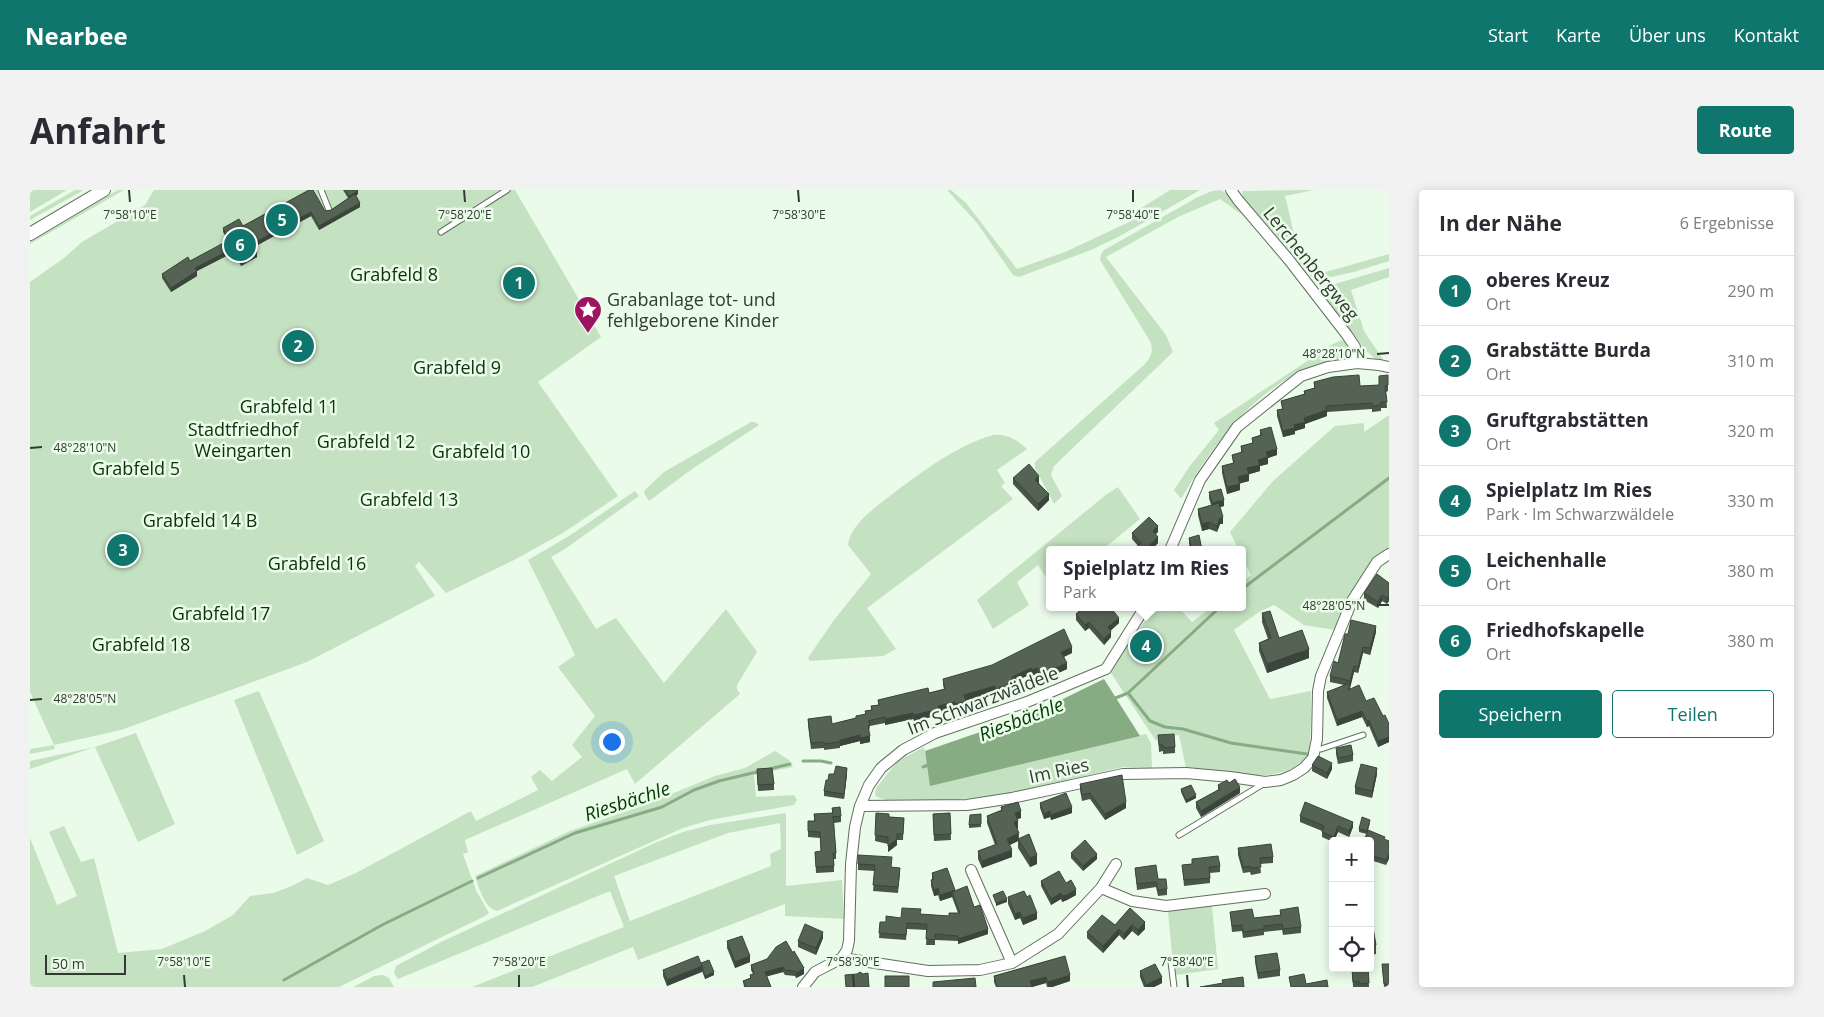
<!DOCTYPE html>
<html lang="de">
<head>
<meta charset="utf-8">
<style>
  body { margin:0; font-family:"Open Sans",sans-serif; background:#f2f2f3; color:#2b2b33 }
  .controls { position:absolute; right:15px; bottom:15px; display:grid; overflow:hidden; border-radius:5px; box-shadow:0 2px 12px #0003 }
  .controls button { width:45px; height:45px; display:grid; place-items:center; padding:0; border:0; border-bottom:1px solid #e1e1e2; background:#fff; color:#2b2b33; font:25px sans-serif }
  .scale { position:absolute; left:15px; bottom:12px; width:81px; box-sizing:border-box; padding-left:5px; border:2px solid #333a33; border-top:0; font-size:14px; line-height:18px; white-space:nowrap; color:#333a33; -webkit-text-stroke:4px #eafbe9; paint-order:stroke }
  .you { position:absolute; left:581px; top:551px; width:18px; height:18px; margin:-12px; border:4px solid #fff; border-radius:50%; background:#1a73e8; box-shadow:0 0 0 8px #1a73e833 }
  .badge { display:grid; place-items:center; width:32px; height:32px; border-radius:50%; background:#0f766e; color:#fff; font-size:16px; font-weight:700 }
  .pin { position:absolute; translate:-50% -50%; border:2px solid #fff; box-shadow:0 1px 5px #0006 }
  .popup { position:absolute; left:1016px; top:356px; width:200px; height:65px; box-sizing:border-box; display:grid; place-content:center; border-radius:5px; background:#fff; filter:drop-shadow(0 1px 4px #0005); font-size:16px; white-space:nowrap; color:#7c7c81 }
  .popup b { font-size:19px; color:#2b2b33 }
  .popup::after { content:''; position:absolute; left:50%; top:100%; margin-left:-10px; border:10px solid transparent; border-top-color:#fff }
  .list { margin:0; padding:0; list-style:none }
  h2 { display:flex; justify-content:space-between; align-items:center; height:65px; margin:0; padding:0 20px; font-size:21px }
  h2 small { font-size:16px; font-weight:400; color:#7c7c81 }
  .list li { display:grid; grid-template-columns:32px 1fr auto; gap:15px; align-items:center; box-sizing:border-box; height:70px; padding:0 20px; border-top:1px solid #e1e1e2 }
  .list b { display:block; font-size:19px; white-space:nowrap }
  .list p { margin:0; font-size:16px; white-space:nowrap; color:#7c7c81 }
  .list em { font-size:16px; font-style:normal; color:#7c7c81 }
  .actions { display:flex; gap:10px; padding:15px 20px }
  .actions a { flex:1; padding:11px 0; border:1px solid #0f766e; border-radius:5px; text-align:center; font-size:18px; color:#0f766e }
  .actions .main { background:#0f766e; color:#fff }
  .icon { flex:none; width:28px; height:28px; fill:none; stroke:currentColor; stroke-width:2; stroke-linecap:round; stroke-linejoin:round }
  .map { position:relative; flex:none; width:1359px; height:797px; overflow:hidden; border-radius:5px }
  header { display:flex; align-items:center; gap:30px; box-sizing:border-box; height:70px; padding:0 25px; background:#0f766e; color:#fff }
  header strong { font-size:24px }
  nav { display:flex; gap:28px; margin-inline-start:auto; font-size:18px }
  .intro { display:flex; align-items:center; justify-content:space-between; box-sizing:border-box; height:120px; padding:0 30px }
  h1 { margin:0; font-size:35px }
  .button { padding:12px 22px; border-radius:5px; background:#0f766e; color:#fff; font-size:18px; font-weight:700 }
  main { display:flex; gap:30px; padding:0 30px }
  aside { flex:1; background:#fff; border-radius:5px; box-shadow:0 2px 12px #0003 }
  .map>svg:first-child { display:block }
</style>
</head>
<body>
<header>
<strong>Nearbee</strong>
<nav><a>Start</a><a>Karte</a><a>Über uns</a><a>Kontakt</a></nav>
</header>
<div class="intro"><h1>Anfahrt</h1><a class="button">Route</a></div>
<main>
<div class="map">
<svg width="1359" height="797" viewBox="0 0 1359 797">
  <rect width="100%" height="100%" fill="#eafbe9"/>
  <path fill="#c4e2c2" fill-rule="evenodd" d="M0,0h37l-37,22z
    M45,0h9l-54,30v-4z
    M88,0h6l-94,54v-5z
    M124,0h361l86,147 -63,45 80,114 -55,37 -47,26 -70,34 -27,-31 -4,4 20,30 -128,66 -186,68 -67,15 1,4 -25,5v-5l24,-4 -24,-53v-410l34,-24 18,-16 63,-37z
    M917,0h4l15,13 51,66 48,-17 77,-36 -4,-6 32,-20h30l-78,45 -31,15 -72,27 -6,-2 -36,-52z
    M1191,0l10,7 11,18 -22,-16 -42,18 -72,40 60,78 7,17 -119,114 -3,9 11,21 -8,8 -19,-36v-6l110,-98c6,-8 9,-13 5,-23l-50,-81 1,-6 3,-4 94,-53 14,-6z
    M1284,0l-29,6c5,17 11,58 23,70 5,5 12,6 18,6l63,-18v7l-35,11 -37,8c-22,-11 -57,-61 -74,-81l-1,-8z
    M1359,78v9l-38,13 13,41 20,30 -7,-1 -11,-9 -43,-57 3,-6 9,-4z
    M1314,149l5,5 1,15c-16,-1 -30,4 -44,10 -57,26 -94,77 -125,130l-7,-9 15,-23 30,-37 -5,-7 117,-78z
    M1359,225v135l-54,80 -31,-5 -30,-20 -15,7 -25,18 36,69 41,-8c0,11 1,58 -4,65 -24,32 -88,16 -121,12l-7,-33 -18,3 -5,3 -47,-71 46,-63h23l14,15 20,-15h30v-25l9,-7 -9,-17v-8h-3l-9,-18 43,-51 62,-55 29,-3v9z
    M721,232h4l4,3 -67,44 -43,32 -5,-8 1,-3 19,-18z
    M963,245c14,-1 23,4 34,14l-30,21 8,13 -4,3 12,13 -146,109 29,41 -13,7 -73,5 -2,-3 26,-38 37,-46 -23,-29c1,-8 5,-15 10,-21 11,-13 27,-24 41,-35 29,-21 59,-44 94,-54z
    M1088,297l22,32 -38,31h-52v33l-12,-18 -21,17 12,23 -36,24 -16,-29 130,-106z
    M605,301l4,5 -74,53 -14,8 45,72 20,-11 48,65 62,-74 31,43 -20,33v4l3,5 -105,90 -8,-15 -162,71 3,12 -5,2 13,36 13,23 -4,3 -146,71h-309v-149l27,67 20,-9 -28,-64 15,-6 17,36 13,-4 24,95 44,-4 43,-18 28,-16 17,-19 24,-3 20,-8 13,-7 21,7 28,-12 115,-62 5,10 62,-31 -7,-13 9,-7 12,11 30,-24 -10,-12 23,-29 -37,-49 17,-12 -47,-95 41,-24z
    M229,501l65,150 -27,14 -63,-155z
    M106,543l39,91 -37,18 -43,-95 -65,22v-8l65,-14z
    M1116,544l5,10 1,24 -29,-1 -116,27 -72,8 -49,-2 -11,-4 1,-8 22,-27 26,-14 7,38z
    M745,561l14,9 4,7 -39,8 2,22 38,-2 3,5 -3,5 -84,15 -27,8 -186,83c-13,-3 -18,-24 -22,-35l95,-45 75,-26 70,-29 30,-8z
    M756,623v73l56,-6 2,39 -59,-3v-12l-147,56 -5,-13 -101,40h-60l152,-60 -14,-36 -212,88 -4,-6 2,-7 45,-24 216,-100 26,-10 27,-7zM750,633l1,26 -11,5 1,12 -141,55 -16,-45 114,-43z
    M1182,716l6,63 -42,6 -4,-20 -4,-44z
    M353,785l6,3 5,9h-41l21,-11z"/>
  <path fill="#87ac84" d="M1074,489l36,57 -210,50 -5,-35 105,-36z"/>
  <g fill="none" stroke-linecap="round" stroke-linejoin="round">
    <path stroke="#87ac84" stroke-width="3" d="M1212,399l147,-111
      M1098,503l22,28 15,6 18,2 48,14 76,11
      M1083,509l15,-6 92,-86
      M773,571h18l10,2
      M893,577l8,-3
      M448,688l97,-45 87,-26 32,-17 25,-9 71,-17
      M254,790l98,-55 90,-44"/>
    <defs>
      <path id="service" d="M291,0l8,20
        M411,42l66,-42
        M1285,558l6,1 42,-14
        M1149,645l84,-51
        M1141,772l3,25"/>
      <path id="minor" d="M1201,0l7,10 51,60 58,75 8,12 2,16
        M1140,360l30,-70 37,-53 64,-51 27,-9 29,-4 22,2 10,2
        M830,616l107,-1 45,-7 111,-24 63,-1 44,4 35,5 16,-2 12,-5 11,-7 9,-10 4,-19 1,-48 3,-15 31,-75 25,-39 12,-8
        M941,680l41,93
        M1071,698l31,13 34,5 99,-12
        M812,768l5,-8 2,-9 2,-77 4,-37 5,-21 9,-21 12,-17 22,-18 32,-17 92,-31 79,-33 39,-62
        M773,797l12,-15 27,-14 86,13 52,-1 32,-7 46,-29 43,-46 15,-24"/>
      <path id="tertiary" d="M0,44l74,-44"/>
    </defs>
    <use href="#service" stroke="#616f5f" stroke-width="7"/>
    <use href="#minor" stroke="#616f5f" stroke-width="12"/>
    <use href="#tertiary" stroke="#616f5f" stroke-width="14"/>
    <use href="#service" stroke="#fff" stroke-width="5"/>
    <use href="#minor" stroke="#fff" stroke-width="10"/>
    <use href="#tertiary" stroke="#fff" stroke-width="12"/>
  </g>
  <path fill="#495548" d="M279,0l16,21 6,-1 17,-12 -5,-8h14l1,4 -2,2 4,11 -41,23 -8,-14 -57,31 3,10 -16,9 -7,-14 -37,19v5l-26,16 -9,-14v-4l28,-13 38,-20 -5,-9v-4l20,-2z
    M1349,186l9,9v6l-2,1 1,16h-6v3l-9,1v-3l-45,3v4l-22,8v4l-10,3v3l-12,3 -6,-21v-6l5,-1 -1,-8 23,-7v-3l10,-3v-6l46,4 19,-1z
    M1230,240l17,25 -9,3v6l-8,2v5l-11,3v7l-9,2v7l-13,4 -5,-21v-7l11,-3 -1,-8 9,-2v-7l11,-3v-5l8,-3z
    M983,288l26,4v1l10,17 -11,11 -25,-27z
    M1179,302l15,14 -4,1 3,17h-3l-3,8 -8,-3 -7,2 -4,-16v-6l13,-4 -2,-7z
    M1128,342l-3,2 3,9 -7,7h-18l5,-4 -6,-7v-6z
    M1159,348l13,12h-12l-1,-7z
    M1359,393l-2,21 -5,-3 -4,7 -14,-8v-7z
    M1054,417h30l-2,2 7,14 -9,8 1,6 -7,8 -15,-17 -4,3 -9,-11v-6z
    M1232,423l17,25 30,20 -42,15 -8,-22v-8l9,-4 -6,-17z
    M1346,442l-6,23 -7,-2 -5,20 -4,-1 -4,17 16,12 17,15 6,8v18l-11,5 -9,-21 -2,1 -5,-10 -25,9 -10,-28v-6l17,-7 -14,-3v-6l8,-13 10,-29z
    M1042,463l-8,4 3,12 -11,5 -1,-1 -15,7 -3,-7 -5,3 -1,-2 -17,8 1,6 -19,6 -1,-2 -29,8v7l-10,3 -1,-2 -16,4v3l-25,6 -1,-2 -28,6v-2l-15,3 -1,5 1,11 -10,2v-3l-20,5v2l-16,2v-2l-13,1 -3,-24v-6l24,5 24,-6v-2l9,-2v-3l6,-1v-4l7,-1v-5l51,-7 15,-4 -1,-4v-6z
    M1128,545l17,12v6l-12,1v-3l-4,1z
    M1306,558l17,7v6l-15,3 -2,-10z
    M1282,575l20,4 -5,10 -15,-8z
    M727,579l17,15v6l-16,1z
    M804,584h13l-3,25 -20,-3v-5l4,-11z
    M1347,584l-5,24 -17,-4v-7z
    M1050,594l46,24 -21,12 -15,-21 -8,2 -2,-11z
    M1188,595l22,8 -39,24 -5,-9v-6l22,-12z
    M1151,599l15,9 -10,5 -5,-11z
    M1010,613l32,10 -21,7 -1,-3 -6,2 -4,-11z
    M971,617l20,11 -4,1 1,9 -1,1 2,9 18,26 -7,3 -12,-19v-7l-8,4 2,12 -30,11 -4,-9v-8l17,-6 -8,-22v-7l14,-5z
    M802,618l9,8v6l-7,1 2,30v6h-2v13l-18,1 -1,-21 6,-1 -1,-13 -12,-1v-16h6v-7l18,-1z
    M846,623l13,4 15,1 -1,22h-6v5l-9,7v-8l-13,-3z
    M920,623l1,27 -17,1 -1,-27z
    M951,624v13l-12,1v-3z
    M1270,626l53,11 -4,10 -11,-5 -4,9h-1v1l-11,-5v-6l-22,-9z
    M1340,633l-3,11 -8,-2v-3z
    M1355,650l4,1 -3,24 -16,-5v-19z
    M1208,658l35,9v6l-13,1 1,9 -10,2 -1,-3 -7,1 -5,-18z
    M1041,663l26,6 -14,12 -12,-13z
    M828,665l33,12 9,6 -2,20 -25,-2 2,-20 -17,-1z
    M1162,669l28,7v6l-10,1v10l-26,3 -2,-21 10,-1z
    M1105,678l23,11 9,10v6l-9,1 -2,-9 -19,3z
    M902,683l42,34 14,27 -30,10v-3l-23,-1v5h-9l1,-15 -20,-1 -1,11 -27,-2 1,-16h6l15,-4 20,-4 28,2 9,-3 -6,-16 -12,4 -2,-6 -4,1 -3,-10v-6h1z
    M1011,691l25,2 10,12 -9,5 -5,2 -1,-3 -10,6 -10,-19z
    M978,707h19l10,22 -14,6 -3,-7 -5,2 -7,-16z
    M1100,718l15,21 -7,7 -6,-5 -8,9 -5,-5 -16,18 -16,-15v-6l28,-7z
    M1250,720l21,17v6l-18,2 -1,-5 -18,2v3l-21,3 -1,-7 -10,1 -2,-20 24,6 26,-3z
    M1340,720l6,35v9l-6,1z
    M793,748l-7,17 -18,-8v-6z
    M697,751l23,21 -15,6 -8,-20z
    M1035,766l5,25 -18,6h-5l-1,-4 -14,4h-36l-2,-5v-6z
    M1225,766l25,14v6l-22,3 -3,-17z
    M737,769l37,15 -8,4 -1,-2 -10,-1 -2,-3 -16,4 4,11h-27l-1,-6 7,-3v-3l3,-1 -2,-4v-5z
    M671,773l13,12 -9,4 -3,-8 -35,15 -4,-10v-6z
    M1352,774l7,23h-5z
    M1338,778l1,19h-16l-1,-18z
    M1110,781l22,12 -8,4h-10l-4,-10z"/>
  <path fill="#3c453b" d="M328,1v3l-9,6v-4z
    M330,13v4l-41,23v-4z
    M281,22v4l-59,32v-4z
    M204,58v4l-39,20v-4z
    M227,63v4l-16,9v-5z
    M167,81v5l-26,16v-4z
    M1297,220v6l-22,8v4l-10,3v3l-12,3v-6l21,-13z
    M1247,259v6l-9,3v6l-8,2v5l-13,4v-7l11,-8 8,-8z
    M1219,284v7l-11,3v-7z
    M1009,286v6l-4,4v-6z
    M1210,294v6l-13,4v-7z
    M1019,304v6l-11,11v-7z
    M1194,310v6l-12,3v-6z
    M1193,327v7h-3l-3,8v-6l3,-8z
    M1179,332v7l-7,2v-7z
    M1128,336v6l-5,5v-6z
    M1128,347v6l-7,7h-6z
    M1352,405v6l-4,7v-6z
    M1359,405v6l-2,3v-6z
    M1089,428v5l-11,10v-6z
    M1059,432v6l-4,3v-6z
    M1346,436v6l-6,23v-7z
    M1081,442v5l-7,8v-6z
    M1042,457v6l-11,5v-6z
    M1333,457v6l-5,20v-6z
    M1279,459v9l-42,15v-9z
    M1037,473v6l-11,5v-6z
    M1324,476v6l-4,15v-6z
    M1025,477v6l-15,7v-6z
    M1001,478v6l-19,9v-6z
    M1007,478v5l-5,3v-6z
    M985,492v6l-19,6v-5z
    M965,496v6l-31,9v-6z
    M936,511v6l-10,3v-6z
    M925,512v6l-16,4v3l-25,6v-6l24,-9z
    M1332,521v6l-25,9v-6z
    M883,523v6l-28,6v-6z
    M1339,530v6l-2,1v-6z
    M830,545v6l-20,5v-6z
    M840,546v6l-10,2v-6z
    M1359,547v5l-11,5v-6z
    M1302,573v6l-5,10v-6z
    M817,578v6l-3,25v-5z
    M1347,578v6l-5,24v-7z
    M1210,597v6l-39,24v-6z
    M1166,605v3l-10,5v-3z
    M1096,612v6l-21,12v-6z
    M1042,617v6l-21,7v-5z
    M991,621v7l-6,2v-7z
    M1020,621v6l-6,2v-5z
    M988,631v7l-4,2v-8z
    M1323,632v5l-4,10v-6z
    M1308,636v6l-4,9v-4z
    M989,643l-1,8 -11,5v-7z
    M867,649v6l-9,7v-6z
    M982,660v7l-30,11v-7z
    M1359,663v6l-3,6v-5z
    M1067,664v5l-14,12v-5z
    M1007,665v9l-7,3v-9z
    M908,698v7l-4,1v-6z
    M1046,699v6l-9,5 -5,2v-6z
    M925,700v6l-3,-4v5l-12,4v-6z
    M1031,703v6l-10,6v-6z
    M977,709v3l-11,4v-3z
    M990,722v6l-5,2v-6z
    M1007,723v6l-14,6v-7z
    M1115,732v7l-7,7v-6z
    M1102,735v6l-8,9v-6z
    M958,739v5l-30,10v-5z
    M1089,739v6l-16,18v-7z
    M793,742v6l-7,17v-7z
    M720,766v6l-15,6v-6z
    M672,776v6l-35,14v-6z
    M753,777v5l-18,5v-5z
    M774,778v6l-8,4v-5z
    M684,782v3l-9,4v-3z
    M1040,785v6l-18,6h-4v-5z
    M1016,787v6l-14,4 -2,-6z
    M1132,787v6l-8,4h-8v-2z"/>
  <path fill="#556354" stroke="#3c453b" d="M279,0h4l12,21 6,-1 24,-16 5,9 -41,23 -8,-14 -59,32 5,9 -16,8 -7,-13 -39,20 2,3 -26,17 -9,-14 26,-17 2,4 39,-21 -6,-12 16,-9 4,7z
    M315,0h12l1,1 -9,5z
    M1329,185l1,11 19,-1v-9l9,-1v10l-3,1 2,16h-6v3l-9,1v-3l-46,3 1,4 -23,8 1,4 -11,3 1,3 -12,3 -6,-21 6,-1 -2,-8 24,-7 -1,-3 11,-3 -1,-6 19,-5z
    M1241,237l6,22 -11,3 2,5 -10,3 2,5 -13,3 2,6 -11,3 2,7 -13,3 -5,-21 12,-3 -2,-8 10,-3 -1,-6 12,-3 -1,-5 10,-3 -2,-5z
    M999,274l10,12 -4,4 14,14 -11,10 -25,-26z
    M1191,299l3,11 -12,3 -3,-11z
    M1189,313l4,14 -3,1 -3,8 -8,-4 -7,2 -4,-15z
    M1119,327l9,9 -5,5 5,6 -13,13h-12l8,-7 -9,-10z
    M1169,345l3,15h-10l-3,-12z
    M1347,384l12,9v12l-2,3 -5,-3 -4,7 -14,-9z
    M1054,417h26l9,11 -11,9 3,5 -7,7 -15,-17 -4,3 -9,-11z
    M1240,421l9,27 23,-8 7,19 -42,15 -8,-21 12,-5 -9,-25z
    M1321,430l25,6 -6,22 -7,-1 -5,20 -4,-1 -4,15 -20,-5 4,-15 4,2 7,-29h3z
    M1034,439l8,18 -11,5 6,11 -11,5 -1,-1 -15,7 -3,-6 -5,2 -1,-2 -19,9 3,5 -19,7 -1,-3 -31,9 2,6 -10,3 -1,-2 -17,4 1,3 -25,6 -1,-2 -28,6v-2l-17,4 2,4 -2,1 2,10 -10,2v-3l-20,5v2l-16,2v-2l-13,1 -3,-24 23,-3 1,8 24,-6v-2l10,-2 -1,-3 7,-1 -1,-4 8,-1 -1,-5 50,-12 1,5 16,-4 -2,-10 49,-14z
    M1320,493l-2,7 11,-5 7,16 8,-3 9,18 2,-1 4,9v13l-11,4 -9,-21 -2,1 -5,-10 -25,9 -10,-28z
    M1144,544l1,13 -12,1v-3h-4l-1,-10z
    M1321,555l2,10 -15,3 -2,-10z
    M1288,566l14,7 -5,10 -15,-8z
    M1331,574l16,4 -5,23 -17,-4z
    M806,576l11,2 -3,26 -20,-3 2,-11h2l1,-6h5z
    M742,578l2,16 -16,1 -1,-16z
    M1092,585l4,27 -21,12 -15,-21 -8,2 -2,-11z
    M1205,589l5,8 -39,24 -5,-9 24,-13 -2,-4 9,-5 2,3z
    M1161,595l5,10 -10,5 -5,-11z
    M1036,603l6,14 -21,8 -1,-4 -6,3 -4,-11z
    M988,612l3,9 -6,2 3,8 -4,1 5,11 -12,6 5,11 -30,11 -4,-10 19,-7 -10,-28 15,-6 -1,-3z
    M1275,612l48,20 -4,9 -11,-5 -4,11 -12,-5 2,-6 -24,-10z
    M810,617l1,9 -8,1v-1l3,37h-3l1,13 -18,1 -1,-15 6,-1 -1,-19 -12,-1v-10h7l-1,-7 19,-1 -1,-5z
    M846,623l13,1v3l15,1 -1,16h-6v5l-9,7v-9l-13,-2z
    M920,623l1,21 -17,1 -1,-21z
    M951,624v10l-12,1 1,-10z
    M1332,627l8,3 -3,11 -8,-2z
    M1338,640l17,7 -1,2 5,2v12l-3,7 -16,-5v-14h-6z
    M999,644l8,21 -7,3 -12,-19z
    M1055,650l12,14 -14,12 -12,-13z
    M1241,654l2,13 -13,1 1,9 -10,1 -1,-2 -7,1 -5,-19z
    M828,665l34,2 -1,10 9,1 -2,19 -25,-2 2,-20 -17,-1z
    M1188,666l2,10 -11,1 1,11 -26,2 -2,-15 10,-1v-5z
    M1126,675l2,14h8l1,10 -9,1 -2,-8 -19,2 -2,-16z
    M917,678l8,22 -15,5 -2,-7 -4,2 -3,-10 3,-1 -2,-6z
    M1029,681l7,12 5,-3 5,9 -9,6 -5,1 -1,-3 -10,6 -10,-18z
    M937,696l7,21 6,-2 8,24 -30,10v-3l-23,-2v6l-9,-1 1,-15 -20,-1 -1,12 -27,-2 1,-11h6v-6l15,2 1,-10 19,1 -1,5 29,2v-3h11l-8,-21z
    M973,701l4,8 -11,4 -3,-8z
    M994,701l3,6 3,-2 7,18 -14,5 -3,-6 -5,2 -7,-17z
    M1268,717l3,20 -18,2 -1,-5 -18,2v3l-21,3 -1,-7 -10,1 -2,-14 22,-3 2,9 27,-3 -1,-5z
    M1100,718l15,14 -7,8 -6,-5 -8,9 -5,-5 -16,17 -16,-14 15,-17 13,10z
    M1340,720l6,35h-6z
    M775,734l18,8 -7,16 -18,-7z
    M712,746l8,20 -15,6 -8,-21z
    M756,751l7,12 1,-2 10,17 -8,5 -1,-2 -10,-1 -2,-3 -18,5 6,15h-25l-3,-6 8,-3 -1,-3 4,-1 -3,-9 16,-6 9,-12z
    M1247,763l3,17 -22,3 -3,-17z
    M668,766l4,10 -35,14 -4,-10z
    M1035,766l5,19 -22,7 -2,-5 -16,4 2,5 -2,1h-33l-3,-11z
    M679,770l5,12 -9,4 -4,-13z
    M1125,774l7,13 -16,8 -6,-14z
    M1352,774h7v23h-1v-3h-4z
    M1326,778h12l1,15 -10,1v-3l-6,1 -1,-13z
    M830,782l3,2 5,-1 1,14h-23l-1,-12 12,-1z
    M1274,784l2,10 21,-4 1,7h-37l-2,-10z
    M855,786h24v11h-24z
    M1213,787l1,10h-44l23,-4 -1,-3z
    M945,788l1,9h-43v-5z"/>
  <path fill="none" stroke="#333a33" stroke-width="2" d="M99,0l1,12M434,0l1,12M768,0l1,12M1103,0v12M1347,164l12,-1M0,258l12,-1M1347,415h12M0,510l12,-1M154,785l1,12M489,785v12M823,785l1,12M1157,785l1,12"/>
  <defs>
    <symbol id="sight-pin" viewBox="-11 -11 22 30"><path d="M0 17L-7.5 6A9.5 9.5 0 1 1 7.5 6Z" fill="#9d1361" stroke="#eafbe9"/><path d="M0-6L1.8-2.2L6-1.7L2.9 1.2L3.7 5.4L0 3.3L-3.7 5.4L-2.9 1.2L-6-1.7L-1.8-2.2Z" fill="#fff"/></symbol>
  </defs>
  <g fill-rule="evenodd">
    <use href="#sight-pin" x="542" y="104" width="32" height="43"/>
  </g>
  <g text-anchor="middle" stroke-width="5" stroke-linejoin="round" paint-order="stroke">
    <g font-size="18" fill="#333a33" stroke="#eafbe9">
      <text transform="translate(1281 74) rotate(51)" y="6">Lerchenbergweg</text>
      <text transform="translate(953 511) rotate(-21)" y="6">Im Schwarzwäldele</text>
      <text transform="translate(1029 581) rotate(-12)" y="6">Im Ries</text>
    </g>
    <g font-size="18" fill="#0a320a" stroke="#eafbe9">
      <text x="364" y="91">Grabfeld 8</text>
      <text x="427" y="184">Grabfeld 9</text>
      <text x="259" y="223">Grabfeld 11</text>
      <text x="213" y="246">Stadtfriedhof<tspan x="213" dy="21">Weingarten</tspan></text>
      <text x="336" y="258">Grabfeld 12</text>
      <text x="451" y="268">Grabfeld 10</text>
      <text x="106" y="285">Grabfeld 5</text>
      <text x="379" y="316">Grabfeld 13</text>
      <text x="170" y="337">Grabfeld 14 B</text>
      <text x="287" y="380">Grabfeld 16</text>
      <text x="191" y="430">Grabfeld 17</text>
      <text x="111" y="461">Grabfeld 18</text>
    </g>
    <g font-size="18" fill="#333a33" stroke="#eafbe9" text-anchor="start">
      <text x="577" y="116">Grabanlage tot- und<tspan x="577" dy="21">fehlgeborene Kinder</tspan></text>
    </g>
    <g font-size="19" font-style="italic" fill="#003902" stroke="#eafbe9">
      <text transform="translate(991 529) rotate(-21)" y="7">Riesbächle</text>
      <text transform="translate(597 611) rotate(-18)" y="7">Riesbächle</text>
    </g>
  </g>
  <g font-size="12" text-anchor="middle" fill="#333a33" stroke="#eafbe9" stroke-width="5" stroke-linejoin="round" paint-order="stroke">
    <text x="100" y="29">7°58'10"E</text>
    <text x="435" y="29">7°58'20"E</text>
    <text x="769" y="29">7°58'30"E</text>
    <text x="1103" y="29">7°58'40"E</text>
    <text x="1304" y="168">48°28'10"N</text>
    <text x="55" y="262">48°28'10"N</text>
    <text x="1304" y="420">48°28'05"N</text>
    <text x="55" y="513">48°28'05"N</text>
    <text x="154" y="776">7°58'10"E</text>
    <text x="489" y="776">7°58'20"E</text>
    <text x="823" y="776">7°58'30"E</text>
    <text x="1157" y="776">7°58'40"E</text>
  </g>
</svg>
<div class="controls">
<button>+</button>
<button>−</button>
<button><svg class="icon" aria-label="locate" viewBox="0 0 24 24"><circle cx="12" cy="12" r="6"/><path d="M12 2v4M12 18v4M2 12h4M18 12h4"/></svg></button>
</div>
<div class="scale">50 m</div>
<div class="you"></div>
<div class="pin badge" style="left:489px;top:93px">1</div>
<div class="pin badge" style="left:268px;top:156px">2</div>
<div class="pin badge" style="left:93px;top:360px">3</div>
<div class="pin badge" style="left:1116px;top:456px">4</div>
<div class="popup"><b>Spielplatz Im Ries</b>Park</div>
<div class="pin badge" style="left:252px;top:30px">5</div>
<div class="pin badge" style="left:210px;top:55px">6</div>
</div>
<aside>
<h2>In der Nähe<small>6 Ergebnisse</small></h2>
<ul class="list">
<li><span class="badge">1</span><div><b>oberes Kreuz</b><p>Ort</p></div><em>290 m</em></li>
<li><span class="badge">2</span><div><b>Grabstätte Burda</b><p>Ort</p></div><em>310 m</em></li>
<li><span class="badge">3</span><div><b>Gruftgrabstätten</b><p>Ort</p></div><em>320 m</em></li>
<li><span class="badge">4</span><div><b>Spielplatz Im Ries</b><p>Park · Im Schwarzwäldele</p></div><em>330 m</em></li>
<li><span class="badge">5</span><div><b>Leichenhalle</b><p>Ort</p></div><em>380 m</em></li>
<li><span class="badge">6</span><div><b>Friedhofskapelle</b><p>Ort</p></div><em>380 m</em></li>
</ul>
<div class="actions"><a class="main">Speichern</a><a>Teilen</a></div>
</aside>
</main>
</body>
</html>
